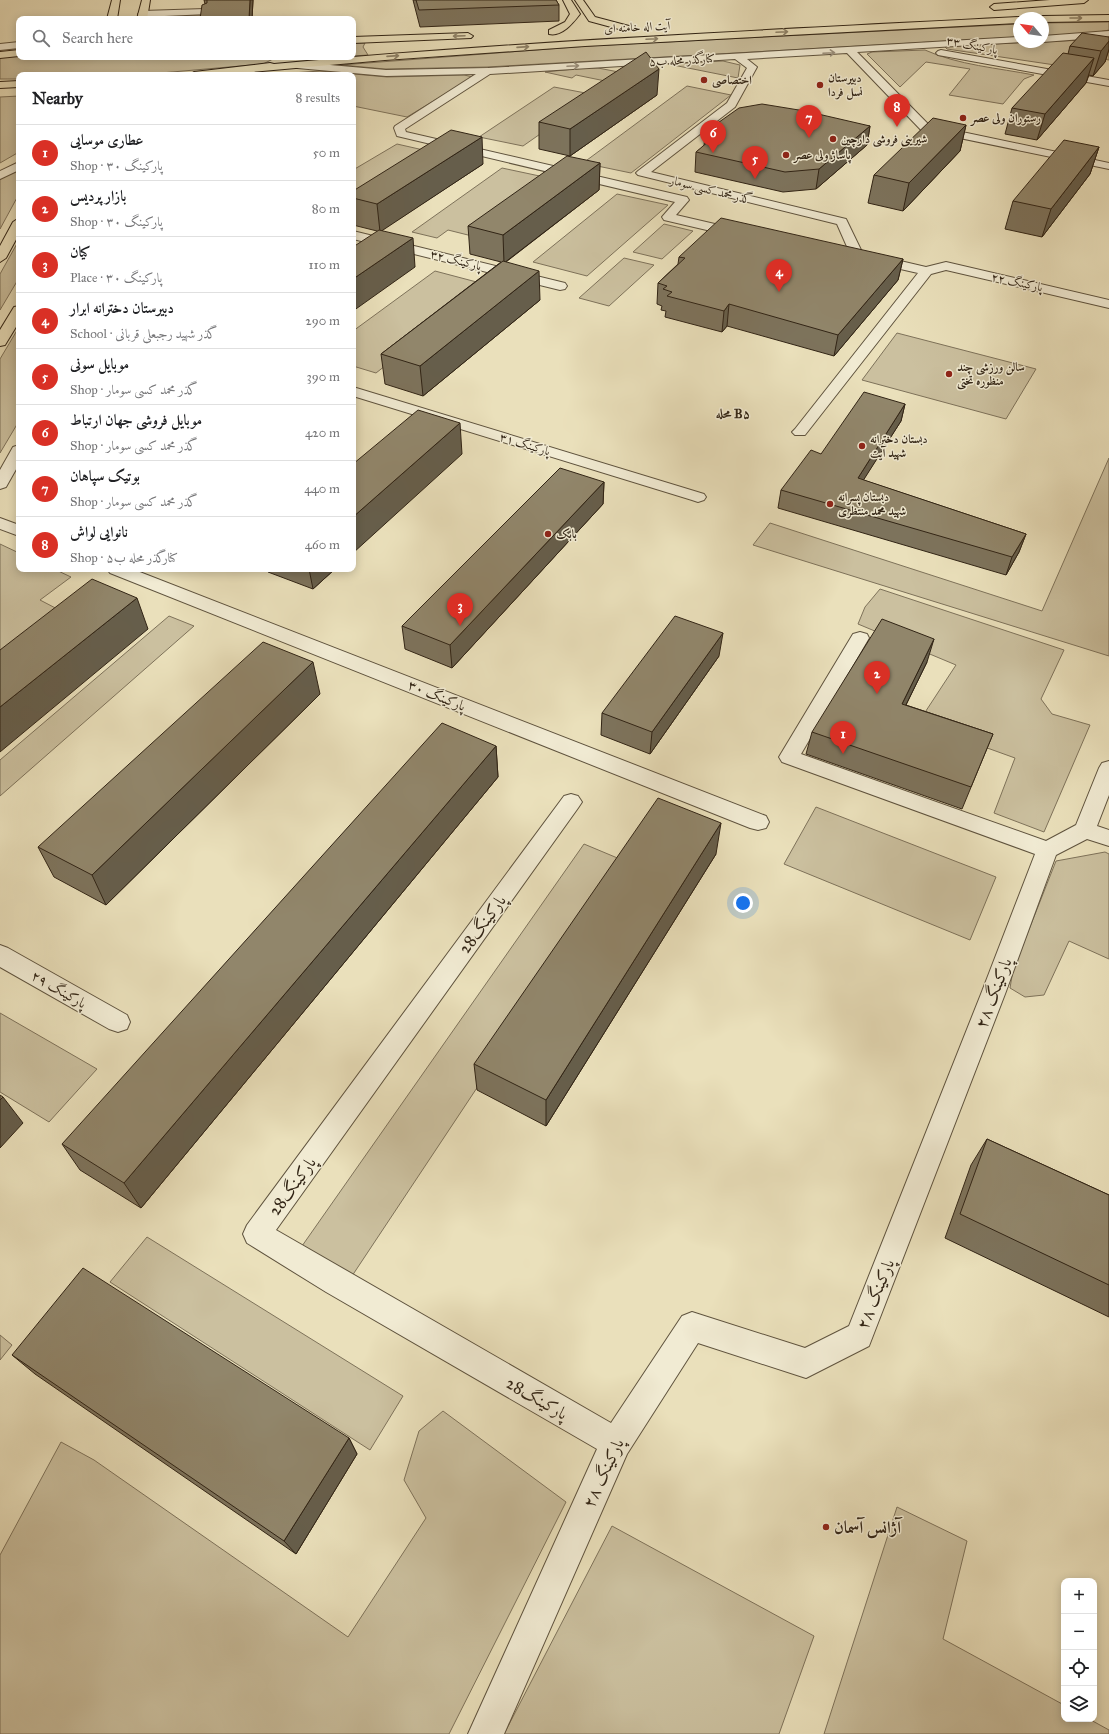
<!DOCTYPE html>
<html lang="en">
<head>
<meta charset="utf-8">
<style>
  body { margin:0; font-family:"IM FELL Great Primer",Amiri,serif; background:#f6f6f6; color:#202124 }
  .controls { position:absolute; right:12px; bottom:12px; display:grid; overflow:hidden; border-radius:8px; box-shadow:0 2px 10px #0003 }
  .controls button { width:36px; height:36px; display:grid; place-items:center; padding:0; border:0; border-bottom:1px solid #e0e0e0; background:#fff; color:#202124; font:20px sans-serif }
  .compass { position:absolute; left:1013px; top:12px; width:36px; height:36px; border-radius:50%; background:#fff; box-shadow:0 2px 10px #0003; rotate:299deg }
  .you { position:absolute; left:743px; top:903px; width:14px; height:14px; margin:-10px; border:3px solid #fff; border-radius:50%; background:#1a73e8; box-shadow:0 0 0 6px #1a73e833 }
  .badge { display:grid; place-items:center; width:26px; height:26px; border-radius:50%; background:#d93025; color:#fff; font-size:13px; font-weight:700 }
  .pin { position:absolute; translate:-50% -33px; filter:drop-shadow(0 1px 2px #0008) }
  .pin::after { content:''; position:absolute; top:21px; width:14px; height:12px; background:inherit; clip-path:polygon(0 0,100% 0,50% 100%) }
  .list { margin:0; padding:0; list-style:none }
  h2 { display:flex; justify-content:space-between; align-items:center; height:52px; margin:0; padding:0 16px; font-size:17px }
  h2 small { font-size:13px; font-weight:400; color:#757577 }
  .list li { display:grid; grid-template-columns:26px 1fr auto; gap:12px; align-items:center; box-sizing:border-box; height:56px; padding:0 16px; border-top:1px solid #e0e0e0 }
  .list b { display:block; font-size:15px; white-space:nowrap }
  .list p { margin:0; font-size:13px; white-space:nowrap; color:#757577 }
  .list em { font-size:13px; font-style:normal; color:#757577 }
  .icon { flex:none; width:22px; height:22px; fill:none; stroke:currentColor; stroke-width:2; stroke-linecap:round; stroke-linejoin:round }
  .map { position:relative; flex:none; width:1109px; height:1734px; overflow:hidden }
  .search { position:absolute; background:#fff; box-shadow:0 2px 10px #0003; left:16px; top:16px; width:340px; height:44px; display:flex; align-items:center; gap:10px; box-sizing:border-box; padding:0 14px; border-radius:8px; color:#757577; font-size:15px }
  .panel { position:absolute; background:#fff; box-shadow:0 2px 10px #0003; left:16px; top:72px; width:340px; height:500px; border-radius:8px }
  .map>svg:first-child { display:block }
</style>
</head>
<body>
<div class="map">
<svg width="1109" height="1734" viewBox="0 0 1109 1734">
  <rect width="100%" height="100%" fill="#eae0bb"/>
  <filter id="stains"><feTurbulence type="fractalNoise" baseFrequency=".005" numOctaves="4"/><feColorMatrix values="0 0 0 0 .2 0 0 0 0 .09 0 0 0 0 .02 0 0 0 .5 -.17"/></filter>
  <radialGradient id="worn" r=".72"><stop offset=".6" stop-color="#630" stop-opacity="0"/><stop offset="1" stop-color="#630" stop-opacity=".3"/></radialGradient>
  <path fill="#cbc09f" stroke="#7e725a" d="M200,15l-1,4h-44v-3z
    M1109,22v8l-15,3 -51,3v-13z
    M1019,24v13l-532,30 -102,2 -44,-4 247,-19z
    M1109,39v21l-40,-6 -14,11 -108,-16 -3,-3z
    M353,43h12l-2,4 5,8 -15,1z
    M925,50c33,15 73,18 109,25l-10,4 -21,25 -54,-9 21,-26 -44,-7 -26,25 -33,-33 5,-2z
    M19,56v1h258l-14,7 -125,11h-119v4h-19v-22z
    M723,61l17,4 -2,13 -70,-14z
    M584,68h14l31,6 -14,9 -39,-8 -4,3 -27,-6z
    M320,71l67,6 77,-2 9,2 -66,40 -54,-11v-31h-89z
    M687,86l44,9 -100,78 -48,-10z
    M554,87l42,8 -73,51 -44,-9z
    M19,96v56l-19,11v-66z
    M397,144l44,10 -88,56v-40z
    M19,168v26l-19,35v-50z
    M502,168l47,10 -77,58 -24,-6 -11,8 -25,-6z
    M617,194l51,11 -81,71 -54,-14z
    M664,224l29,7 -31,28 -29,-7z
    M19,240v38l-19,32v-36z
    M624,258l30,7 -45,41 -30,-8z
    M435,271l53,14 -112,88 -23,-7v-35z
    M19,327v94l-19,32v-94z
    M897,333l139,36 -30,50 -144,-39z
    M1109,458v198l-356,-111 17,-22 272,88z
    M0,544l19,9v16h35l17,8 -31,23 25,13 -65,50z
    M880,589l184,61 -23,49 11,15 38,11 -46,107 -50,-19 21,-55 -97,-35 38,-58 -98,-41 7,-17z
    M169,616l25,10 -194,170v-36z
    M816,807l180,70 -26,63 -186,-76z
    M584,844l43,18 -275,414 -50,-30z
    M1105,852l4,2v105l-40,-18 -25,54 -19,2 -15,-9 3,-18 43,-109z
    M0,1013l97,56 -48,53 -49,-30z
    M147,1237l256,159 -33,54 -260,-168z
    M0,1335l12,10 -12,15z
    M443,1411l123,91 -117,232h-449v-179l61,-113 33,18 254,177 78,-119 -22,-38 15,-49z
    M897,1507l70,34 -24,98 121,66v14h25l20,11v4h-285z
    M612,1526l202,110 -35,98h-275z"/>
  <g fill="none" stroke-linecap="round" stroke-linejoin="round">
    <defs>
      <path id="minor" d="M205,9l3,1v4l-65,3 -5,-3 5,-3z
        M1109,31v6l-66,5v-6z
        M1019,37v5h3l-165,10 72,73 180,38v6l-188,-39 -74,-77 -100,6 10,8 -22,40 -84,65 195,47 16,33 64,15 20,-5 163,38v8l-163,-38 -15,4 -126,161h-10l-3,-3 3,-3 123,-156 -66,-15 -15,-34 -199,-49 -2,-2 2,-2 89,-68 20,-35 -12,-9 -245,15 -85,55 1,3 281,65 2,3 -13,15 69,16 2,3 -6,4 -77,-18 -2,-3 13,-15 -278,-66 -3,-8 1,-2 81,-52 -90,2 -89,-8 -5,-3 5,-3 89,8 102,-2z
        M19,42v6l-19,2v-6z
        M941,50l168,30v6l-171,-31 -2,-2 2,-2z
        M19,162v8l-19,9v-8z
        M353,231l212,52 2,3 -2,3 -5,1 -207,-51z
        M353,387l351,107 2,3 -2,3 -6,2 -6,-2 -339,-104z
        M19,445v19l-13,23 -6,2v-19l13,-23z
        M0,518l19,7v11l-19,-7z
        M107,569h25l634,247 3,6 -3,6 -8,2 -8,-2 -640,-255z
        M860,632l7,2 2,4 -68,116 245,87 30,-16 23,-57 3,-5 7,-2v34l-12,31 12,4v16l-22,-7 -31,16 -51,139 -136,352 -63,32 -108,-35 -71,111 -123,280h-36l129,-285 -271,-157 -79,-49 -4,-9 4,-9 317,-429 7,-2 7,2 4,6 -4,6 -302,422 335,193 71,-107 10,-4 113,36 44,-22 132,-332 54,-140 -253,-92 -3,-5 3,-5 71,-118z
        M0,945l8,3 119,67 3,7 -3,7 -9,3 -9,-3 -109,-62z"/>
      <path id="major" d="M112,0h8l-3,19h-10z
        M142,0h8l-3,19h-10z
        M563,0h8l9,14c-7,9 -18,23 -31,20v-4l16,-8 5,-8z
        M575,0h8l12,17 34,9 2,2 -5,3 -37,-10z
        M1050,0h38l-4,3 -90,7 -4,-3 4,-3z
        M1109,15v6l-66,1v-4h-4l4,-2z
        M1019,17l3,1h-3v5l-434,23 -200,14 -166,15h-30l5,-3 76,-9 4,1c248,-23 496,-34 745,-47z
        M468,33l5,3 -2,2 -118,5v-6z
        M19,50v6l-19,2v-6z
        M19,81v6l-19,1v-6z
        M19,218v16l-13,24 -6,4v-16l13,-24z
        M19,306v16l-14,23 -5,1v-16l14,-23z"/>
    </defs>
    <use href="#minor" stroke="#5f533e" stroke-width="2"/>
    <use href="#major" stroke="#312415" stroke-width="2"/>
    <use href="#minor" fill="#f1ebd3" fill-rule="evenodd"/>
    <use href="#major" fill="#eae0bb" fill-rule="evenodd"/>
  </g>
  <path fill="#7d735c" stroke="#312415" d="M204,0h49l-1,19h-52l5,-15z
    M413,0h143l3,5v16l-139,6z
    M1109,37v12l-4,13 -12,14 -4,-1 -3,8 -49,57 -32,-6 7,-26 56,-54 2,-8z
    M657,95l-87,61 -31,-7v-27z
    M966,125l-6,26 -57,60 -35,-8 6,-28z
    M870,126l-3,19 -51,44 -33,3 -88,-20 1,-20 8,-6 1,-14z
    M1099,147l-9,27 -48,63 -37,-8 8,-28z
    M600,163l-1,27 -93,72 34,38 -117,96 -38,-12 -4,-30 120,-92 -31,-8 -2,-28z
    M483,164l-101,66 33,37 -38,-36 -24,-6v-34z
    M679,257l224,2 -5,21 -64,76 -107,-30 -5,6 -57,-15 1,-6 -5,-1 1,-4 -5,-2 1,-21 20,-19z
    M905,404l-4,17 -38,59 163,54 -7,18 -13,23 -228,-67 3,-18 40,-36z
    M604,482l-1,22 -151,164 -47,-19 -3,-23z
    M268,569h67l-22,20 -45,-17z
    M719,656l-69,98 -49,-19 1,-22z
    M927,662l-21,43 87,29 -31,75 -156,-55 6,-22z
    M320,694l-214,211 -52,-28 -16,-30z
    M496,746l2,31 -357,431 -61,-38 -18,-26z
    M716,854l-170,272 -69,-36 -3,-26z
    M987,1139l122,56v122l-164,-79 26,-73z
    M12,1355l337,83 8,16 -61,100 -261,-180z"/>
  <path fill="#665e4b" stroke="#312415" d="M250,0h3l-1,19h-3z
    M1109,41v8l-4,13 -12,14 8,-25z
    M1094,58l-8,25 -49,57 8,-26z
    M659,69l-2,26 -87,61v-27z
    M966,125l-6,26 -57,60 6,-28z
    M870,126l-3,19 -51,44 3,-20z
    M482,137l1,27 -103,68 -3,-28z
    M1099,147l-9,27 -48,63 9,-28z
    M600,163l-1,27 -95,73 -1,-28z
    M413,238l2,29 -62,44v-32z
    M903,259l-5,21 -64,76 4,-21z
    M539,271l1,29 -117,96 -3,-30z
    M729,304l-2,22 -5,6 2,-21z
    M905,404l-4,17 -47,74 4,-17z
    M460,423l2,31 -109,99v-36z
    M604,482l-1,22 -151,164 -2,-23z
    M1026,534l-7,18 -13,23 6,-18z
    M309,569h26l-22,20z
    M137,598l11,31 -148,123v-45z
    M723,633l-4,23 -69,98 2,-22z
    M934,639l-7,23 -32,65 7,-23z
    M313,662l7,32 -214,211 -14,-30z
    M496,746l2,31 -357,431 -17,-25z
    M721,823l-5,31 -170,272v-26z
    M3,1097l20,26 -23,25v-48z
    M349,1438l8,16 -61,100 -12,-13z"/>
  <path fill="#91866b" stroke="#312415" d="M207,0h43l-1,19h-49l2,-14 5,-2z
    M416,0h140l3,5 -140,5z
    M1082,33l27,4v4l-8,10 -31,-5z
    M646,52l13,17 -89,60 -31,-7z
    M1063,53l31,5 -49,56 -33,-6z
    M762,104l43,7 65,15 -51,43 -34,3 -89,-20 20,-17 -11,-3 34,-24z
    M933,118l33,7 -57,58 -35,-8z
    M451,130l31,7 -105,67 -24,-6v-7z
    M1064,140l35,7 -48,62 -38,-8z
    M567,156l33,7 -97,72 -35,-9z
    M721,218l182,41 -65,76 -109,-31 -5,7 -57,-15 5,-4 -9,-3 4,-3 -9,-3 27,-25 -6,-1z
    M379,230l34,8 -60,41v-32z
    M503,261l36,10 -119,95 -39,-12z
    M864,392l41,12 -47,74 168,56 -14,23 -231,-67 30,-40 10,4z
    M418,410l42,13 -107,94v-53z
    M560,468l44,14 -154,163 -48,-19z
    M92,579l45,19 -137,109v-57z
    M675,616l48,17 -71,99 -50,-19z
    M882,619l52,20 -32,65 91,30 -22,53 -159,-55z
    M263,642l50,20 -221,213 -54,-28z
    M442,723l54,23 -372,437 -62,-39z
    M658,798l63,25 -175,277 -72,-36z
    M0,1095l3,2 -3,3z
    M987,1139l122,56v90l-149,-71z
    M83,1268l266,170 -65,103 -272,-186z"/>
  <defs><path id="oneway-shaft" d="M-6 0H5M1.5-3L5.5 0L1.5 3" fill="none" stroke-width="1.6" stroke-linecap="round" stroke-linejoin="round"/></defs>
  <g stroke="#8e8268">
    <use href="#oneway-shaft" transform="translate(1076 18)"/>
    <use href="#oneway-shaft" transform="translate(782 32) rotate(-3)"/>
    <use href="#oneway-shaft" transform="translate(459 36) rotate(178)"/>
    <use href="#oneway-shaft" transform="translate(652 39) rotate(-3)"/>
    <use href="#oneway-shaft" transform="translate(523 47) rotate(-4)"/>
    <use href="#oneway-shaft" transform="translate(393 56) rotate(-4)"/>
  </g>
  <g stroke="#9b917e">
    <use href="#oneway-shaft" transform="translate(829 53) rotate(-3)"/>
    <use href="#oneway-shaft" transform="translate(573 66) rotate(-3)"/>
  </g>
  <g fill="#8f2418" stroke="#f1ebd3" stroke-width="1.5">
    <circle cx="704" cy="80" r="4"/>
    <circle cx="820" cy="85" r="4"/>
    <circle cx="963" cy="118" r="4"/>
    <circle cx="833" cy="139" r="4"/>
    <circle cx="786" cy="155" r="4"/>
    <circle cx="949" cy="374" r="4"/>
    <circle cx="862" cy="446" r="4"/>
    <circle cx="830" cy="504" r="4"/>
    <circle cx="548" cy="534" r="4"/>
    <circle cx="826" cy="1527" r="4"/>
  </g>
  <g text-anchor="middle" stroke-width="3" stroke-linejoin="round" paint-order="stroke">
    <g font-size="12" fill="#312415" stroke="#f1ebd3">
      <text transform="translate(637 27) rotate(-3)" y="4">آیت اله خامنه ای</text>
      <text transform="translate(972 45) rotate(11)" y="4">پارکینگ ۳۳</text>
      <text transform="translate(682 60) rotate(-3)" y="4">کنارگذر محله ب۵</text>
      <text transform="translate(711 190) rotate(14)" y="4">گذر محمد کسی سومار</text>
      <text transform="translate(456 260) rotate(14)" y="4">پارکینگ ۳۲</text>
      <text transform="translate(1017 282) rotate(12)" y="4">پارکینگ ۲۲</text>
      <text transform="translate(525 444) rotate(17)" y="4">پارکینگ ۳۱</text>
    </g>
    <g font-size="12" font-weight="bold" fill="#312415" stroke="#f1ebd3" text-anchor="start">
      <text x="828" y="82">دبیرستان<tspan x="828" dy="14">نسل فردا</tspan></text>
      <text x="712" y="84">اختصاصی</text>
      <text x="971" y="122">رستوران ولی عصر</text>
      <text x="841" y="143">شیرینی فروشی دارچین</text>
      <text x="794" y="159">پاساژ ولی عصر</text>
      <text x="957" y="371">سالن ورزشی چند<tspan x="957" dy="14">منظوره تختی</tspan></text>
      <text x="870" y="443">دبستان دخترانه<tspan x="870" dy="14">شهید آیت</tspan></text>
      <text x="838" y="501">دبستان پسرانه<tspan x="838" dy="14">شهید محمد منتظری</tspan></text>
      <text x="556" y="538">بابک</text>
    </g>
    <g font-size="13" font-weight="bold" fill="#312415" stroke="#f1ebd3">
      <text x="733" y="418">محله B۵</text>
    </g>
    <g font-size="14" fill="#312415" stroke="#f1ebd3">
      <text transform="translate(437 695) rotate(22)" y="5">پارکینگ ۳۰</text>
      <text transform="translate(59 989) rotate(30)" y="5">پارکینگ ۲۹</text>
    </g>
    <g font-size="17" fill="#312415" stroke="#f1ebd3">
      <text transform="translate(482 924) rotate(-54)" y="6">پارکینگ28</text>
      <text transform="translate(993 993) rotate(-69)" y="6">پارکینگ ۲۸</text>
      <text transform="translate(292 1186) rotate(-54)" y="6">پارکینگ28</text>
      <text transform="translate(875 1294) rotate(-68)" y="6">پارکینگ ۲۸</text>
      <text transform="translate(537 1398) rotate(30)" y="6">پارکینگ28</text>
      <text transform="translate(603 1473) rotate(-65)" y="6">پارکینگ ۲۸</text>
    </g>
    <g font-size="17" font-weight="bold" fill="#312415" stroke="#f1ebd3" text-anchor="start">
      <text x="834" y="1533">آژانس آسمان</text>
    </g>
  </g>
  <rect width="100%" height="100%" filter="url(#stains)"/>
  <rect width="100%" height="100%" fill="url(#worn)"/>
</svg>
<div class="controls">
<button>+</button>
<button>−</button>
<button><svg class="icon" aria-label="locate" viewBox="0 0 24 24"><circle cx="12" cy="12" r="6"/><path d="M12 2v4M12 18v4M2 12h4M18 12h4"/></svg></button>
<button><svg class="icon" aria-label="layers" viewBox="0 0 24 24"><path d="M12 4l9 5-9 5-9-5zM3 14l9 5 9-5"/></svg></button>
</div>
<svg class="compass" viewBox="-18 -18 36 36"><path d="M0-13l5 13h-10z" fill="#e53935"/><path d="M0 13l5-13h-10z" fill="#757577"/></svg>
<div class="you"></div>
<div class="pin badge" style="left:843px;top:754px">1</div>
<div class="pin badge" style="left:877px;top:694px">2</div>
<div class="pin badge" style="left:460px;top:626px">3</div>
<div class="pin badge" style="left:779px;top:292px">4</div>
<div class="pin badge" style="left:755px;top:179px">5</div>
<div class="pin badge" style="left:713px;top:153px">6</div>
<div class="pin badge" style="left:809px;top:138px">7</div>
<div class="pin badge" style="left:897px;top:127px">8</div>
<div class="search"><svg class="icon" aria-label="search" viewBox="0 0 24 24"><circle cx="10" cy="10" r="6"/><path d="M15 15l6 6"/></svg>Search here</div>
<section class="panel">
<h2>Nearby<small>8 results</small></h2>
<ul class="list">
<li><span class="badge">1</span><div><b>عطاری موسایی</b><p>Shop · پارکینگ ۳۰</p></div><em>50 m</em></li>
<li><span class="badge">2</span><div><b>بازار پردیس</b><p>Shop · پارکینگ ۳۰</p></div><em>80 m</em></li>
<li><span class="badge">3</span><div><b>کیان</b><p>Place · پارکینگ ۳۰</p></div><em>110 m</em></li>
<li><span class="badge">4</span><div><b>دبیرستان دخترانه ابرار</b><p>School · گذر شهید رجبعلی قربانی</p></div><em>290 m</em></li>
<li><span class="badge">5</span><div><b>موبایل سونی</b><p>Shop · گذر محمد کسی سومار</p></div><em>390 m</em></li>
<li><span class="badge">6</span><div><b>موبایل فروشی جهان ارتباط</b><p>Shop · گذر محمد کسی سومار</p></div><em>420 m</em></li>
<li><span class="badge">7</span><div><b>بوتیک سپاهان</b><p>Shop · گذر محمد کسی سومار</p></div><em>440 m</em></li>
<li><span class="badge">8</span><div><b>نانوایی لواش</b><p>Shop · کنارگذر محله ب۵</p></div><em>460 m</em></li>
</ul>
</section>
</div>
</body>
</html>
